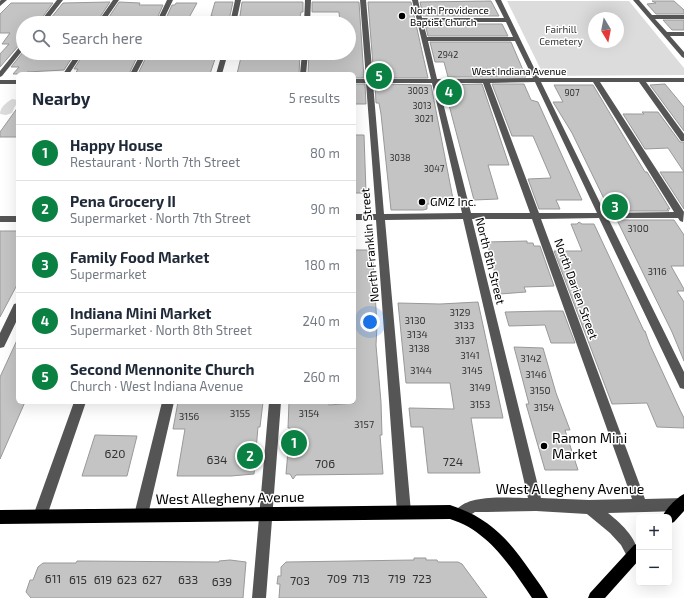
<!DOCTYPE html>
<html lang="en">
<head>
<meta charset="utf-8">
<style>
  body { margin:0; font-family:"Exo 2",sans-serif; background:#f2f2f3; color:#1f2937 }
  .controls { position:absolute; right:12px; bottom:12px; display:grid; overflow:hidden; border-radius:6px; box-shadow:0 4px 16px #0002 }
  .controls button { width:36px; height:36px; display:grid; place-items:center; padding:0; border:0; border-bottom:1px solid #e0e1e3; background:#fff; color:#1f2937; font:20px sans-serif }
  .compass { position:absolute; left:588px; top:12px; width:36px; height:36px; border-radius:50%; background:#fff; box-shadow:0 4px 16px #0002; rotate:170deg }
  .you { position:absolute; left:370px; top:322px; width:14px; height:14px; margin:-10px; border:3px solid #fff; border-radius:50%; background:#1a73e8; box-shadow:0 0 0 6px #1a73e833 }
  .badge { display:grid; place-items:center; width:26px; height:26px; border-radius:50%; background:#0b8043; color:#fff; font-size:13px; font-weight:700 }
  .pin { position:absolute; translate:-50% -50%; border:2px solid #fff; box-shadow:0 1px 4px #0006 }
  .list { margin:0; padding:0; list-style:none }
  h2 { display:flex; justify-content:space-between; align-items:center; height:52px; margin:0; padding:0 16px; font-size:17px }
  h2 small { font-size:13px; font-weight:400; color:#747a83 }
  .list li { display:grid; grid-template-columns:26px 1fr auto; gap:12px; align-items:center; box-sizing:border-box; height:56px; padding:0 16px; border-top:1px solid #e0e1e3 }
  .list b { display:block; font-size:15px; white-space:nowrap }
  .list p { margin:0; font-size:13px; white-space:nowrap; color:#747a83 }
  .list em { font-size:13px; font-style:normal; color:#747a83 }
  .icon { flex:none; width:22px; height:22px; fill:none; stroke:currentColor; stroke-width:2; stroke-linecap:round; stroke-linejoin:round }
  .map { position:relative; flex:none; width:684px; height:598px; overflow:hidden }
  .search { position:absolute; background:#fff; box-shadow:0 4px 16px #0002; left:16px; top:16px; width:340px; height:44px; display:flex; align-items:center; gap:10px; box-sizing:border-box; padding:0 14px; border-radius:22px; color:#747a83; font-size:15px }
  .panel { position:absolute; background:#fff; box-shadow:0 4px 16px #0002; left:16px; top:72px; width:340px; height:332px; border-radius:6px }
  .map>svg:first-child { display:block }
</style>
</head>
<body>
<div class="map">
<svg width="684" height="598" viewBox="0 0 684 598">
  <rect width="100%" height="100%" fill="#fff"/>
  <path fill="#dcdcdc" fill-rule="evenodd" d="M507,1h122l55,67v7l-140,1zM594,18h24v24h-24z
    M12,99l6,1v4l-3,2 -3,7 -6,2 -6,-1c0,-7 6,-11 12,-15z"/>
  <path fill="#c4c4c4" stroke="#999" d="M491,1l8,15h-76l-3,-14z
    M652,1h22l10,9v4h-28l-9,-10 9,-1z
    M110,2l-14,21h-49l16,-20z
    M119,2l21,1 -1,2h24l-8,18h-50z
    M215,2h18l-4,18h-15l-1,-4h-2z
    M242,2h61v10h-2l-2,11h-60z
    M312,2h47l5,76h-10v-4h-46l1,-21h40v-30h-9l-1,-11h-27z
    M368,2h43l17,76h-54z
    M11,3h42l-15,20h-15v15l-3,4 3,1 -3,1 -20,23v-13l9,-10h-7l8,-11h-10v-19z
    M176,3h21l-11,20h-22l8,-18h3z
    M663,20h21v10h-12z
    M425,24h77l6,12h-80z
    M430,42h81l15,35h-78l-4,-15h-9z
    M23,52v1h52l-11,17 -37,2 -2,2h-12l6,-7h-8z
    M84,53h55l-10,21h-54l3,-5h-4z
    M148,53h37l-1,2 32,1 -6,18h-72z
    M242,53h58l-1,21h-62z
    M354,84h11l1,20h-12z
    M375,84l56,1 23,119h-27v5l-4,1h-32l-10,-96 -2,-11h-3z
    M482,84l27,81h-21l10,34 -24,1 -25,-95h-4l-5,-20z
    M492,84h32l7,16 7,2 44,98h-26l4,9h-21l-11,-30 23,-1 -18,-42h-21z
    M665,84l19,23v24l-34,-46z
    M554,85h39l52,87h2l23,37h-3l2,2h-56l-2,-2h-2l-37,-76 -19,-31h10z
    M18,107v30h-18v-5z
    M642,112h16l22,30h4v67l-24,-37h24l-16,-24 -23,1 -22,-35h21z
    M354,135h10l2,58h-12z
    M617,220h57l10,15v31h-13l13,23v2h-7l7,11v59l-12,-29z
    M579,222l3,2h12l50,107h1l5,14 30,65 4,8v10l-27,-1 -10,-24 -35,1 -58,-153h28l-11,-27h6z
    M0,231h18v52l-18,34z
    M527,241v2h6l1,3h6l14,40 -30,1 2,5 -26,2 -13,-52z
    M354,250h16v10l3,1 4,64 -1,20 5,57 1,33h-2l3,39 -87,1 -3,4 -3,-5h-4l4,-46h-2l1,-26h40v3l25,-2z
    M478,302l25,116h-32l9,55h-52l-5,-46h-12l-2,-19 45,1 -4,-26h-44l-8,-80 42,1z
    M548,311h15l12,32h-24l-6,-18 -36,1 -4,-14z
    M18,338v64h7l-25,57v-82z
    M514,347l29,1 13,45 14,37h-5l13,40h-33l-19,-66h3z
    M178,402h85l-3,25h-2l-4,47 -23,2h-54l8,-47h-12z
    M95,435l42,1 -10,40h-45z
    M414,558h12v2h11l1,2h20l4,2 25,34h-208l1,-14h-3l1,-8h3v-9l5,-5 128,-2z
    M230,560l16,2 -3,36h-212l-5,-6 4,-12h3l5,-13 5,-4h33l1,-2 142,1v-1z"/>
  <g fill="none" stroke-linecap="round" stroke-linejoin="round">
    <path fill="#555" fill-rule="evenodd" d="M1,0h6l-7,6v-5z
      M57,0h6l-18,23h-6z
      M113,0h6l-16,23h-6z
      M167,0h6l-11,23h-6z
      M235,0h6l-5,23h-6z
      M305,0h6l-1,23h-6z
      M360,0h6l7,79h58l-19,-79h6l4,18h82l-9,-18h6l38,78h145v4h-38l38,52v7h-3l-42,-59h-39l84,130 -1,10 -3,-1 -2,-3h-70l76,154v17l-4,-1 -81,-170 -58,1 104,280 39,-1v12l-2,1 -74,2c15,12 31,27 31,47l-5,2 -5,-2 -8,-15 -11,-12 -23,-19 -51,-3 -49,1h-12l-14,9 -5,-2 -2,-5c9,-21 54,-16 74,-16l-65,-279 -78,1 26,292 -2,5 -5,2 -5,-2 -2,-5 -21,-292h-22v-6h22l-10,-131h-12v-4h12zM423,22h83l7,15h-86zM428,41h87l18,37 -96,1zM535,82l62,131h-58l-49,-130zM541,82h52l81,130 -69,1zM373,83h59l30,130 -78,1zM438,83h45l47,130h-59zM472,219h60l100,280 -43,1 -48,-2z
      M633,0h6l13,15h32v4h-29l12,13h17v4h-14l14,16v6l-2,-1z
      M23,44v6l-21,26 -2,1v-6l21,-26z
      M77,53h6l-14,21h-6z
      M141,53h6l-11,21h-6z
      M222,53h6l-6,21h-6z
      M302,53h6l-2,21h-6z
      M0,80h18v4h-18z
      M0,216h18v6h-18z
      M18,303v15l-14,29 -4,1v-15l14,-29z
      M74,402h12l-39,114 -2,5 -5,2 -5,-2 -2,-5z
      M162,402h12l-26,113 -2,5 -5,2 -5,-2 -2,-5z
      M269,402h12l-15,196h-14z"/>
    <path fill="#000" fill-rule="evenodd" d="M684,494v17l-10,11 -5,2v-7h-7c4,-8 14,-19 22,-23z
      M450,505c40,13 58,34 81,67 6,9 13,17 17,26h-16c-22,-32 -43,-67 -82,-79l-450,5v-14z
      M639,543v17l-34,38h-17l2,-5 44,-48z"/>
  </g>
  <g fill="#000" stroke="#fff" stroke-width="1.5">
    <circle cx="402" cy="16" r="4"/>
    <circle cx="422" cy="202" r="4"/>
    <circle cx="544" cy="446" r="4"/>
  </g>
  <g text-anchor="middle" stroke-width="3" stroke-linejoin="round" paint-order="stroke">
    <g font-size="9" fill="#313131">
      <text x="448" y="58">2942</text>
      <text x="418" y="94">3003</text>
      <text x="572" y="96">907</text>
      <text x="422" y="109">3013</text>
      <text x="424" y="122">3021</text>
      <text x="400" y="161">3038</text>
      <text x="434" y="172">3047</text>
    </g>
    <g font-size="10" fill="#000" stroke="#fff" text-anchor="start">
      <text x="410" y="14">North Providence<tspan x="410" dy="12">Baptist Church</tspan></text>
    </g>
    <g font-size="10" fill="#333" stroke="#fff">
      <text x="561" y="33">Fairhill<tspan x="561" dy="12">Cemetery</tspan></text>
    </g>
    <g font-size="10" fill="#000" stroke="#fff">
      <text x="519" y="75">West Indiana Avenue</text>
    </g>
    <g font-size="10" fill="#313131">
      <text x="638" y="232">3100</text>
      <text x="657" y="275">3116</text>
      <text x="460" y="316">3129</text>
      <text x="415" y="324">3130</text>
      <text x="464" y="329">3133</text>
      <text x="417" y="338">3134</text>
      <text x="465" y="344">3137</text>
      <text x="419" y="352">3138</text>
      <text x="470" y="359">3141</text>
      <text x="531" y="362">3142</text>
      <text x="421" y="374">3144</text>
      <text x="472" y="374">3145</text>
      <text x="536" y="378">3146</text>
      <text x="480" y="391">3149</text>
      <text x="540" y="394">3150</text>
      <text x="480" y="408">3153</text>
      <text x="544" y="411">3154</text>
      <text x="240" y="417">3155</text>
      <text x="309" y="417">3154</text>
      <text x="189" y="420">3156</text>
      <text x="364" y="428">3157</text>
    </g>
    <g font-size="12" fill="#000" stroke="#fff" text-anchor="start">
      <text x="430" y="206">GMZ Inc.</text>
    </g>
    <g font-size="12" fill="#000" stroke="#fff">
      <text transform="translate(370 245) rotate(-95)" y="4">North Franklin Street</text>
      <text transform="translate(490 261) rotate(76)" y="4">North 8th Street</text>
      <text transform="translate(576 289) rotate(70)" y="4">North Darien Street</text>
    </g>
    <g font-size="12" fill="#313131">
      <text x="115" y="458">620</text>
      <text x="217" y="464">634</text>
      <text x="453" y="466">724</text>
      <text x="325" y="468">706</text>
      <text x="53" y="583">611</text>
      <text x="337" y="583">709</text>
      <text x="361" y="583">713</text>
      <text x="397" y="583">719</text>
      <text x="422" y="583">723</text>
      <text x="78" y="584">615</text>
      <text x="103" y="584">619</text>
      <text x="127" y="584">623</text>
      <text x="152" y="584">627</text>
      <text x="188" y="584">633</text>
      <text x="300" y="585">703</text>
      <text x="222" y="586">639</text>
    </g>
    <g font-size="14" fill="#000" stroke="#fff" text-anchor="start">
      <text x="552" y="443">Ramon Mini<tspan x="552" dy="16">Market</tspan></text>
    </g>
    <g font-size="14" fill="#000" stroke="#fff">
      <text x="570" y="494">West Allegheny Avenue</text>
      <text transform="translate(230 498) rotate(-1)" y="5">West Allegheny Avenue</text>
    </g>
  </g>
</svg>
<div class="controls">
<button>+</button>
<button>−</button>
</div>
<svg class="compass" viewBox="-18 -18 36 36"><path d="M0-13l5 13h-10z" fill="#e53935"/><path d="M0 13l5-13h-10z" fill="#747a83"/></svg>
<div class="you"></div>
<div class="pin badge" style="left:294px;top:443px">1</div>
<div class="pin badge" style="left:250px;top:456px">2</div>
<div class="pin badge" style="left:615px;top:207px">3</div>
<div class="pin badge" style="left:449px;top:92px">4</div>
<div class="pin badge" style="left:379px;top:76px">5</div>
<div class="search"><svg class="icon" aria-label="search" viewBox="0 0 24 24"><circle cx="10" cy="10" r="6"/><path d="M15 15l6 6"/></svg>Search here</div>
<section class="panel">
<h2>Nearby<small>5 results</small></h2>
<ul class="list">
<li><span class="badge">1</span><div><b>Happy House</b><p>Restaurant · North 7th Street</p></div><em>80 m</em></li>
<li><span class="badge">2</span><div><b>Pena Grocery II</b><p>Supermarket · North 7th Street</p></div><em>90 m</em></li>
<li><span class="badge">3</span><div><b>Family Food Market</b><p>Supermarket</p></div><em>180 m</em></li>
<li><span class="badge">4</span><div><b>Indiana Mini Market</b><p>Supermarket · North 8th Street</p></div><em>240 m</em></li>
<li><span class="badge">5</span><div><b>Second Mennonite Church</b><p>Church · West Indiana Avenue</p></div><em>260 m</em></li>
</ul>
</section>
</div>
</body>
</html>
